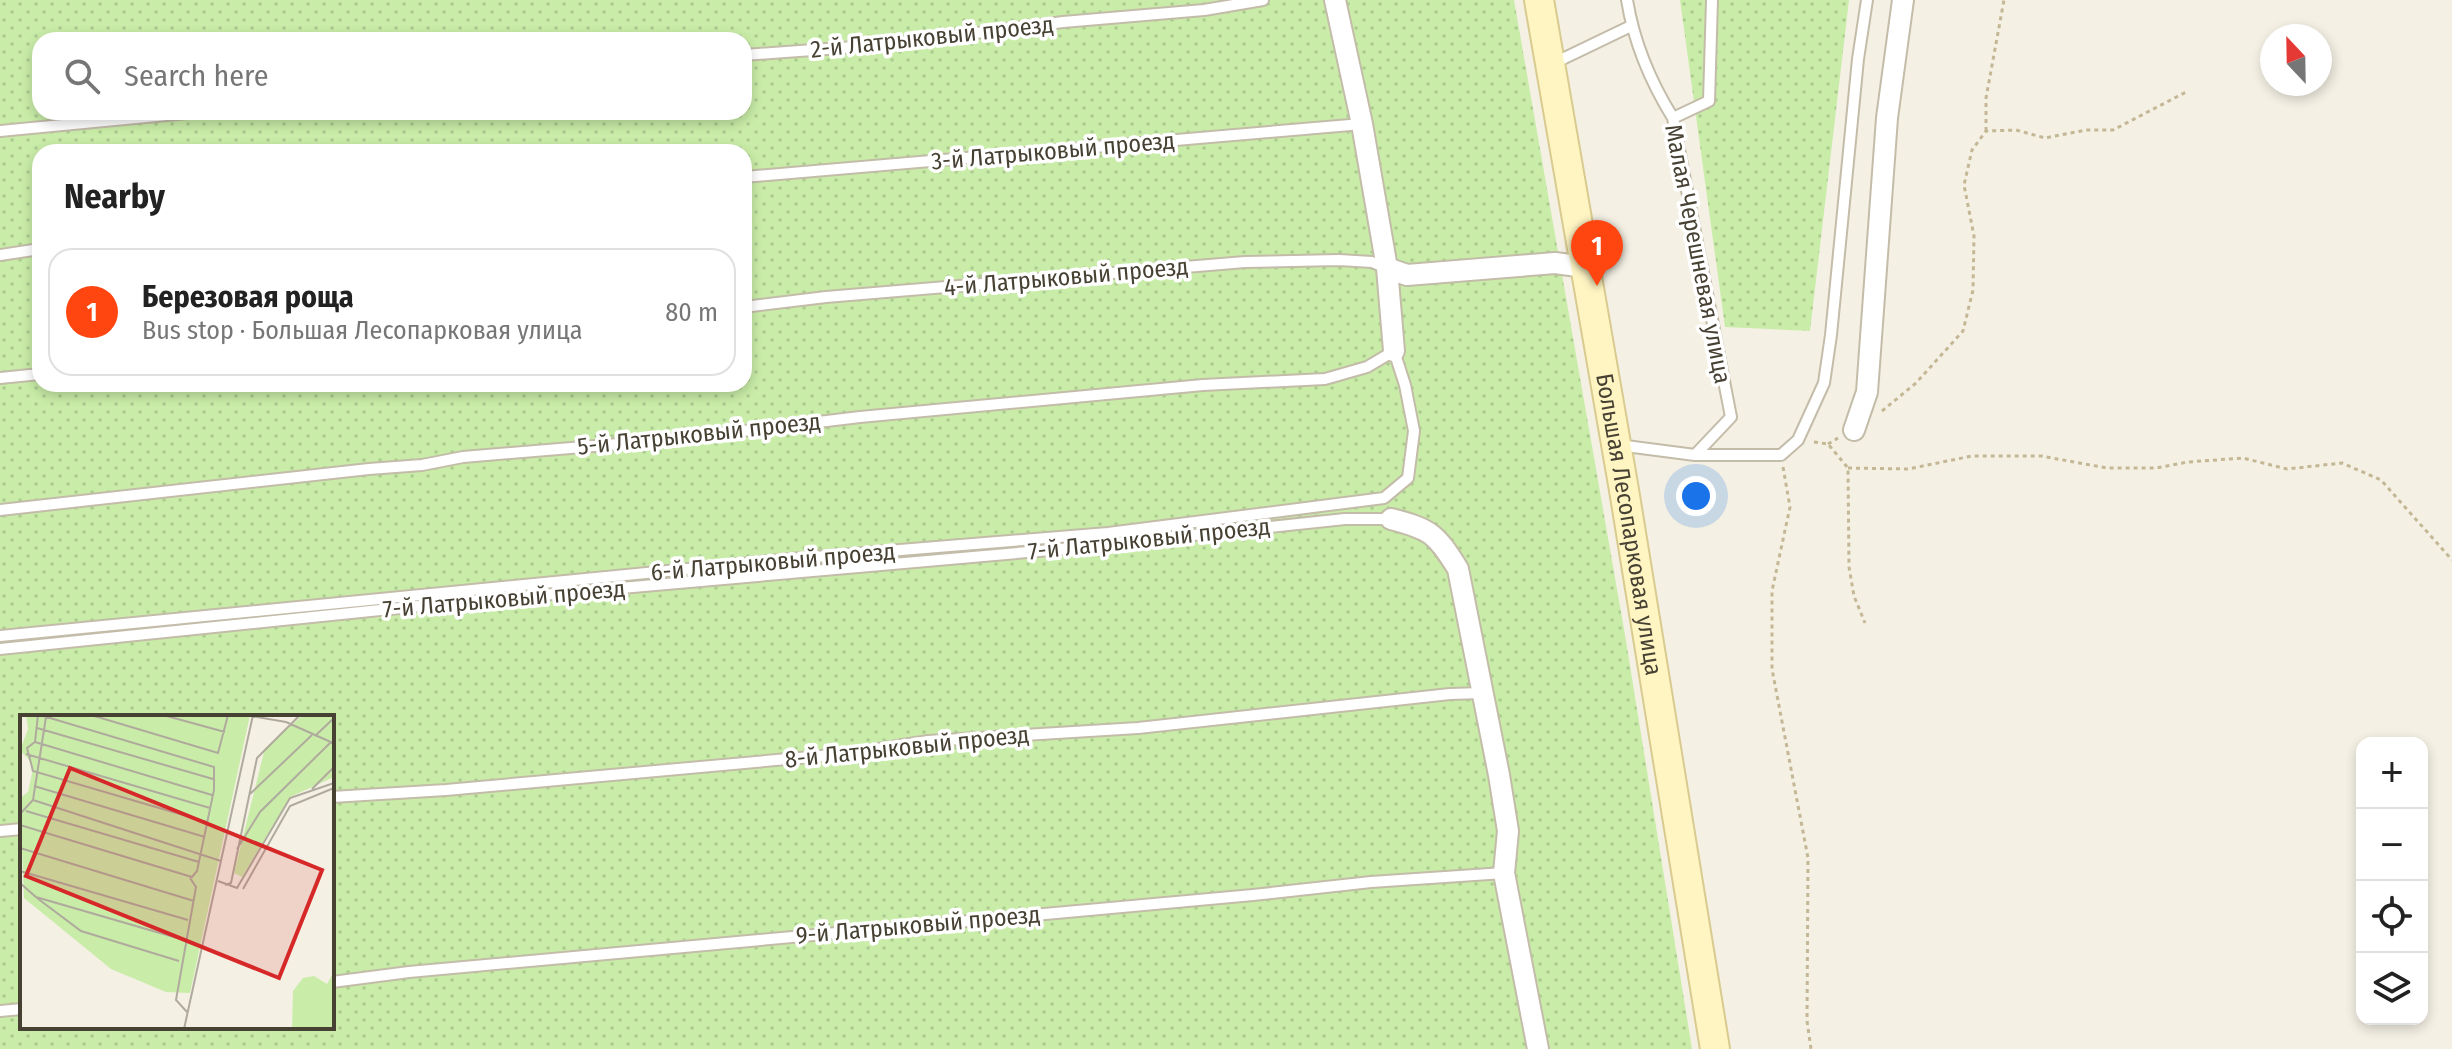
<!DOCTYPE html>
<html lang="en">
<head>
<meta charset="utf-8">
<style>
  body { margin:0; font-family:"Fira Sans Condensed",sans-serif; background:#f2f2f2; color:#222 }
  .controls { position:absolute; right:24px; bottom:24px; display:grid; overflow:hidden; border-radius:16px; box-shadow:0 4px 12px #0003 }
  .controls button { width:72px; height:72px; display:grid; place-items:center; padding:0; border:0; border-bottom:2px solid #e0e0e0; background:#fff; color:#222; font:40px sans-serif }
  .compass { position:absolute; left:2260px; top:24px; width:72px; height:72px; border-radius:50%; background:#fff; box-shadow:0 4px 12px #0003; rotate:338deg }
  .you { position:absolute; left:1696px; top:496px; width:28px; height:28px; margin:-20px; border:6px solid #fff; border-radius:50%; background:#1a73e8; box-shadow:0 0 0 12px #1a73e833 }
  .badge { display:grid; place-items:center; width:52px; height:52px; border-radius:50%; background:#ff4510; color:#fff; font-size:26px; font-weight:700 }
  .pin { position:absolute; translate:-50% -66px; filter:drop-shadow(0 2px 4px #0008) }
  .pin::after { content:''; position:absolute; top:42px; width:28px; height:24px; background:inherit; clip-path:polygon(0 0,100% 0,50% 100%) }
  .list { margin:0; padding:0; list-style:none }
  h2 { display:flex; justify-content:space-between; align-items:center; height:104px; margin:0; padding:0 32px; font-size:34px }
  h2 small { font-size:26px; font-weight:400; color:#767676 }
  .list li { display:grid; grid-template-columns:52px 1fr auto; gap:24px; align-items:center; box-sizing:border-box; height:128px; margin:0 16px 16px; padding:0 16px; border:2px solid #e0e0e0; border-radius:24px }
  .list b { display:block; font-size:30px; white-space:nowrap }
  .list p { margin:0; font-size:26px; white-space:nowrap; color:#767676 }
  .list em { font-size:26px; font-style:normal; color:#767676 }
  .icon { flex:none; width:44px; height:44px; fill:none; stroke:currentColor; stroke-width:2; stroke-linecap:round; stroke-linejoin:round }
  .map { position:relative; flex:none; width:2452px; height:1049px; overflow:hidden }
  .search { position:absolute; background:#fff; box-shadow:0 4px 12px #0003; left:32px; top:32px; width:720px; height:88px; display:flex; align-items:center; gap:20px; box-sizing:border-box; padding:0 28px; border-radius:24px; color:#767676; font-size:30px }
  .panel { position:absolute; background:#fff; box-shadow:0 4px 12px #0003; left:32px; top:144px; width:720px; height:248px; border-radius:24px }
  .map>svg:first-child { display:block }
</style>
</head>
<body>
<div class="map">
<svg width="2452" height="1049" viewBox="0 0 2452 1049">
  <defs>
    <pattern id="garden-dots" width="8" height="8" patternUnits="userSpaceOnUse" patternTransform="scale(2)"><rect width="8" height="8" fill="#c9eda8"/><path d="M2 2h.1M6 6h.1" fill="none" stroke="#aecc91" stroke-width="1.8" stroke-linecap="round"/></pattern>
  </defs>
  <rect width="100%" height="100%" fill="#f4f0e4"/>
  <path fill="url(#garden-dots)" fill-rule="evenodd" d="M0,0h1514l111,635 67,414h-1692zM40,40h704v72h-704zM40,152h704v232h-704zM22,717h310v310h-310z
    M1680,0h169l-39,331 -85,-4z"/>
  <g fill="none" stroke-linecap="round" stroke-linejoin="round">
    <defs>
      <path id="service" d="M1627,0c7,43 23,81 46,118l58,299 -36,38
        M744,55l137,-10 182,-23 141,-12 59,-10
        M1552,64l79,-38
        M1673,118l36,-17 3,-101
        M0,131l198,-19
        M744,177l618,-53
        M0,255l40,-6
        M744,307l82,-10 419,-35 94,-2 33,2 14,6
        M0,378l40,-4
        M1618,445l77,10h86l17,-15 26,-57 7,-48 27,-276 9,-59
        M0,510l369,-41 53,-4 41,-8 204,-17 193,-23 343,-32 122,-6 42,-12 27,-16 11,34 9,46 -6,47 -24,20 -276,35 -318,26 -790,77
        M0,649l429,-44 622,-55 294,-31h46
        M332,797l114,-7 408,-37 74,-12 210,-13 312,-34 32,-1
        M0,831l22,-2
        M332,982l77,-10 844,-77 118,-13 133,-9
        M0,1011l22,-2"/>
      <path id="minor" d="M1335,0l27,124 25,144 7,83
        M1387,268l20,7 148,-12 30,4
        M1854,430l13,-38 20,-274 16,-118
        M1391,519c40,10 45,15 67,50l41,206 9,56 -4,42 34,176"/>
      <g id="secondary">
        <path id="s1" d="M1539,0l85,490 91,559"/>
      </g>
    </defs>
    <use href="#service" stroke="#c3bca9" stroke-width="14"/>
    <use href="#minor" stroke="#c3bca9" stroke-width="24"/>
    <use href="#secondary" stroke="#d9cb8f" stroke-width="32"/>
    <path stroke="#c4b795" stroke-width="3" stroke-dasharray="4 4" stroke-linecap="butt" d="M1986,131v-33l18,-98
      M1882,411l34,-28 47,-52 10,-41 1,-54 -10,-51 8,-35 14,-19 30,-1 29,8 41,-8h27l75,-39
      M1814,442l14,2 20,24 1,99 5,29 11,27
      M1828,444l10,-6
      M1783,467l7,40 -18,84v78l36,189 -1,163 4,28
      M1848,468l60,1 64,-13h69l66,12h49l32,-6 55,-4 44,11 55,-6 39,17 71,80"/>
    <use href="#service" stroke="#fff" stroke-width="10"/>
    <use href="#minor" stroke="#fff" stroke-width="20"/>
    <use href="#secondary" stroke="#fff5c3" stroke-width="28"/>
  </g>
  <g text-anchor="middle" stroke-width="7" stroke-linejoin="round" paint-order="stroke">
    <g font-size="24" fill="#474133" stroke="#fff">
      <text transform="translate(932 37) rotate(-6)" y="8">2-й Латрыковый проезд</text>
      <text transform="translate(1053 151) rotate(-5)" y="8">3-й Латрыковый проезд</text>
      <text transform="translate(1698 254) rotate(79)" y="8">Малая Черешневая улица</text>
      <text transform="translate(1066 277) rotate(-5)" y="8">4-й Латрыковый проезд</text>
      <text transform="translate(699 434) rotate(-6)" y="8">5-й Латрыковый проезд</text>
      <text dy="8" stroke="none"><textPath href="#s1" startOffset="532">Большая Лесопарковая улица</textPath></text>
      <text transform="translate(1149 539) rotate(-6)" y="8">7-й Латрыковый проезд</text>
      <text transform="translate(773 562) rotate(-5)" y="8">6-й Латрыковый проезд</text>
      <text transform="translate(504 599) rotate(-5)" y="8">7-й Латрыковый проезд</text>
      <text transform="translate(907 747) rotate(-6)" y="8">8-й Латрыковый проезд</text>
      <text transform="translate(918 925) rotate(-5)" y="8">9-й Латрыковый проезд</text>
    </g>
  </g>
  <g transform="translate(20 715)">
    <rect width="314" height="314" fill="#f4f0e4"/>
    <path d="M314,257v57h-42l1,-38 10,-13 11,-2 13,8z" fill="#c9eda8"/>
    <path d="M6,0h224l-60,278 -24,-1 -55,-23 -87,-71 -4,-100 8,-6 4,-18 -1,-12 -11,-12 8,-21zM283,0h31v62l-44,20 -48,80 -8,-4 31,-125z" fill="#c9eda8"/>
    <path fill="none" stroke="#afaa9d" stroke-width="2" d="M18,0l-3,27 -8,6 6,23 174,51M71,0l127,38 10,-38M143,0l62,17M225,0l41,7 47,21M17,13l176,51M295,21l19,-18M15,27l177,53M6,39l184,54M14,71l171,51M292,74l22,-22M230,79l62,-59M13,85l188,61M6,96l173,51M0,99l13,-14 13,-83M0,110l172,52 5,-6 17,-81v-23l-174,-52M0,133l174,53M217,134l23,-37 71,-70M0,156l168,49M198,166l19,7 53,-90 44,-15M0,168l16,14 148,43M205,170l6,-2 26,-125 43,-43M223,174l47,-83 44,-18M17,183l44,33 98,30M167,297l-11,-12 20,-113 -6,-9M164,314l69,-314"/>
    <path fill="#d62828" fill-opacity="0.15" stroke="#d62828" stroke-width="4" d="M50,53l252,102 -43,108 -253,-102z"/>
    <rect width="314" height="314" fill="none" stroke="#474133" stroke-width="4"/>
  </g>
</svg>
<div class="controls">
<button>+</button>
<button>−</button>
<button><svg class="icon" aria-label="locate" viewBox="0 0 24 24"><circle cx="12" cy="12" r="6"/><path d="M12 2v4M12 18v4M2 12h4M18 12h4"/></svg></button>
<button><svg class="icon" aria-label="layers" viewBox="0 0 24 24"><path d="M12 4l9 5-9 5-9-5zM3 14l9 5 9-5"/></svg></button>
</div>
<svg class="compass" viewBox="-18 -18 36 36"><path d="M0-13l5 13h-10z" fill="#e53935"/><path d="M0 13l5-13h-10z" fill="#767676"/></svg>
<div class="you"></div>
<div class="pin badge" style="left:1597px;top:286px">1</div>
<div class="search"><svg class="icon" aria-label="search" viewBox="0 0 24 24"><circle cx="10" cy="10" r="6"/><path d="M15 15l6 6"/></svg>Search here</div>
<section class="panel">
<h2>Nearby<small></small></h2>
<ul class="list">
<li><span class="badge">1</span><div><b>Березовая роща</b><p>Bus stop · Большая Лесопарковая улица</p></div><em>80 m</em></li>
</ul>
</section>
</div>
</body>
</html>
